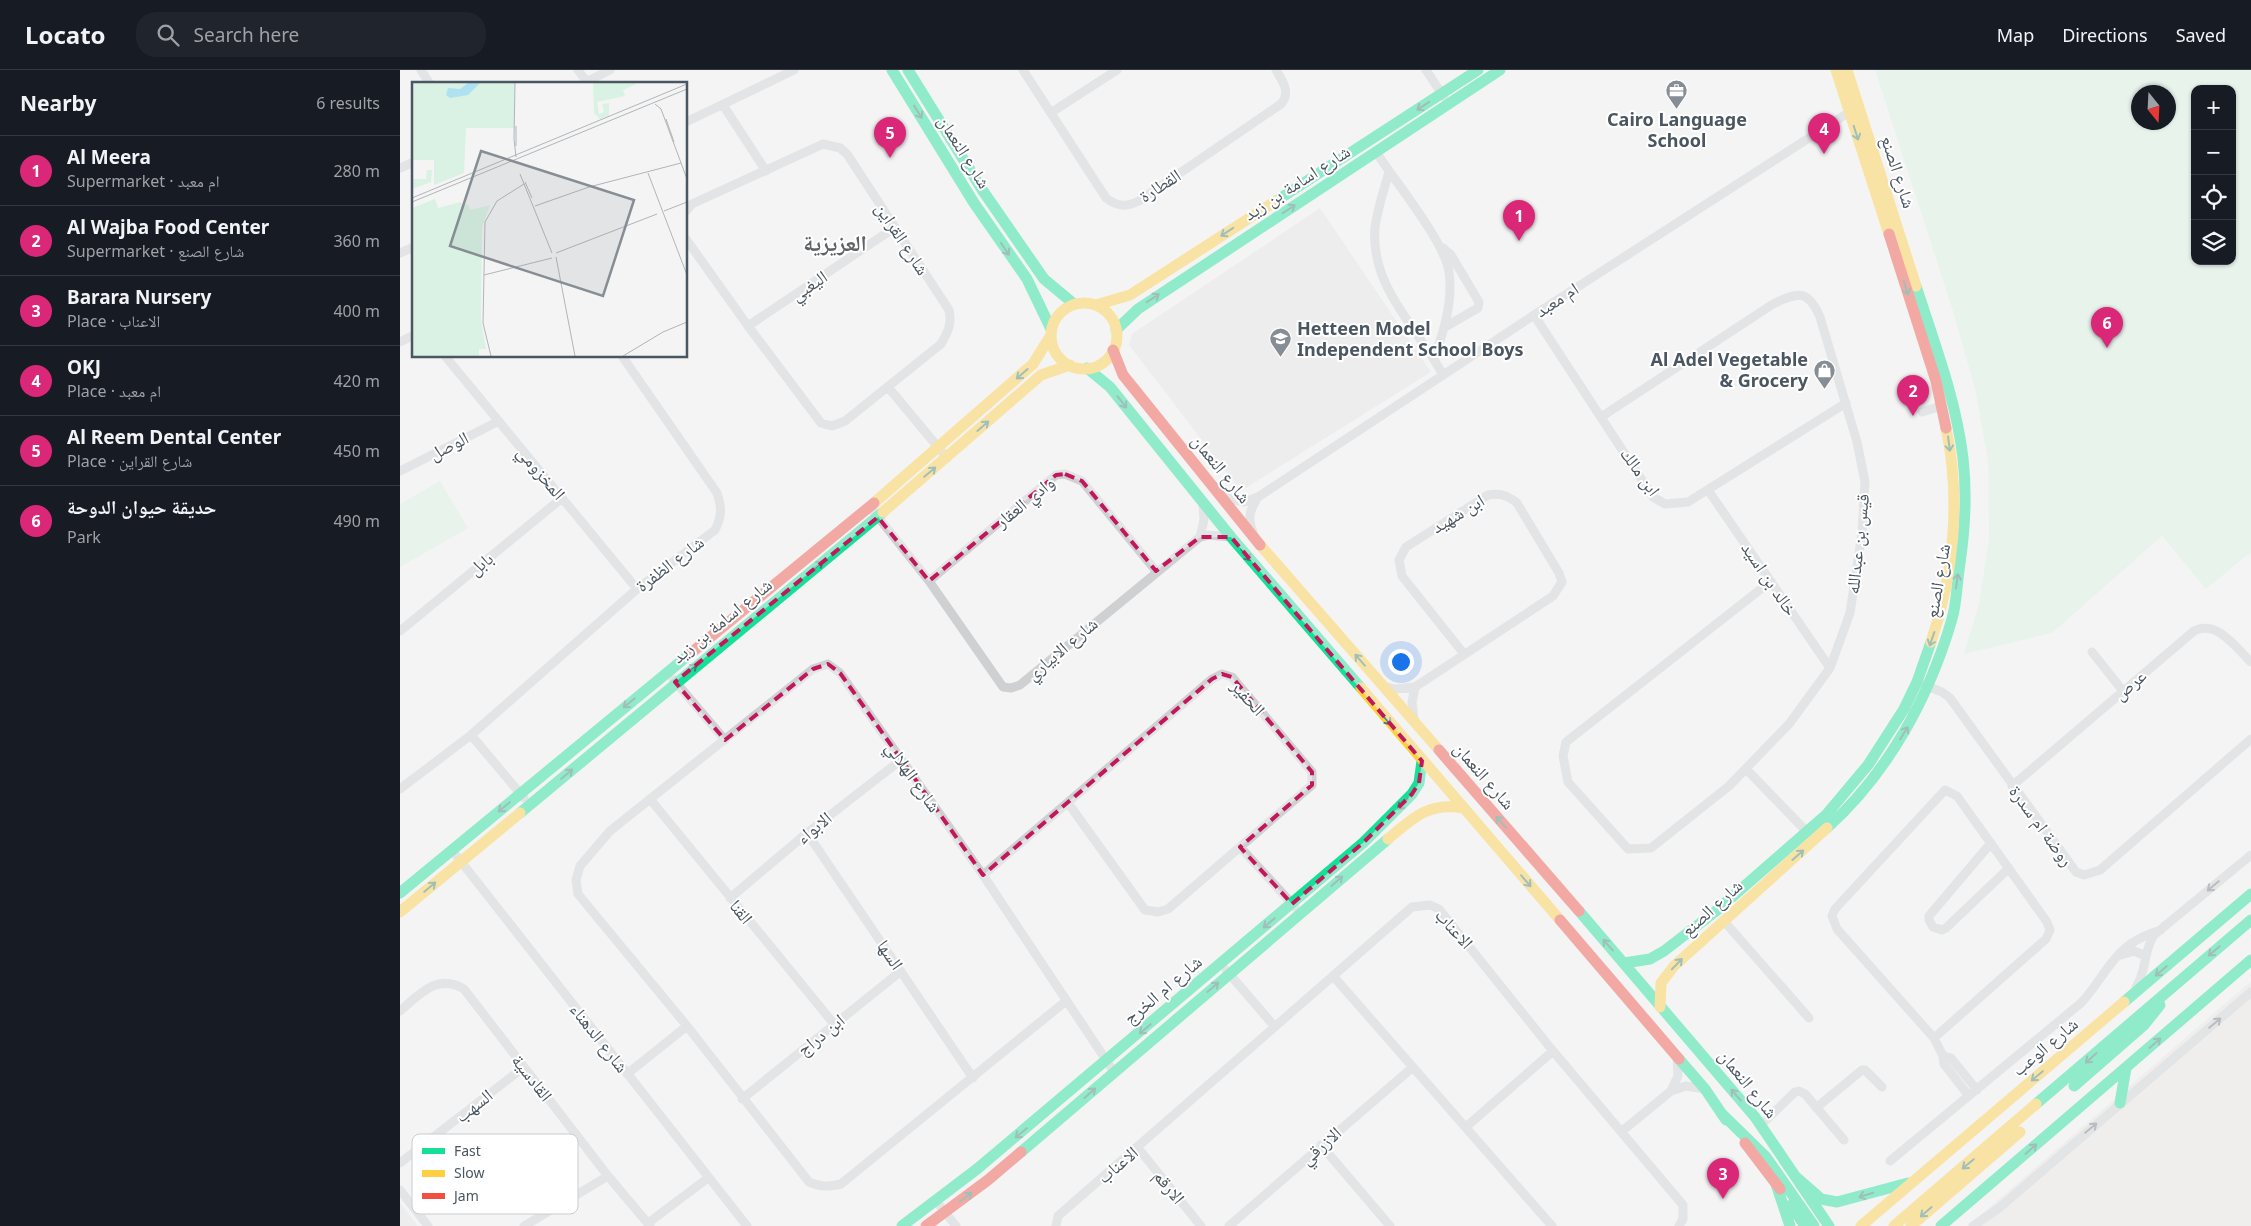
<!DOCTYPE html>
<html lang="en">
<head>
<meta charset="utf-8">
<style>
  body { margin:0; font-family:"Noto Sans","Noto Naskh Arabic",sans-serif; background:#20242c; color:#f1f3f6 }
  .controls { position:absolute; right:15px; top:15px; display:grid; overflow:hidden; border-radius:10px; box-shadow:0 1px 4px #0004 }
  .controls button { width:45px; height:45px; display:grid; place-items:center; padding:0; border:0; border-bottom:1px solid #363941; background:#171b24; color:#f1f3f6; font:25px sans-serif }
  .compass { position:absolute; left:1731px; top:15px; width:45px; height:45px; border-radius:50%; background:#171b24; box-shadow:0 1px 4px #0004; rotate:162deg }
  .you { position:absolute; left:1000px; top:591px; width:18px; height:18px; margin:-12px; border:4px solid #fff; border-radius:50%; background:#1a73e8; box-shadow:0 0 0 8px #1a73e833 }
  .badge { display:grid; place-items:center; width:32px; height:32px; border-radius:50%; background:#db2777; color:#fff; font-size:16px; font-weight:700 }
  .pin { position:absolute; translate:-50% -41px; filter:drop-shadow(0 1px 2px #0008) }
  .pin::after { content:''; position:absolute; top:26px; width:18px; height:15px; background:inherit; clip-path:polygon(0 0,100% 0,50% 100%) }
  .list { margin:0; padding:0; list-style:none }
  h2 { display:flex; justify-content:space-between; align-items:center; height:65px; margin:0; padding:0 20px; font-size:21px }
  h2 small { font-size:16px; font-weight:400; color:#9ea1a6 }
  .list li { display:grid; grid-template-columns:32px 1fr auto; gap:15px; align-items:center; box-sizing:border-box; height:70px; padding:0 20px; border-top:1px solid #363941 }
  .list b { display:block; font-size:19px; white-space:nowrap }
  .list p { margin:0; font-size:16px; white-space:nowrap; color:#9ea1a6 }
  .list em { font-size:16px; font-style:normal; color:#9ea1a6 }
  .icon { flex:none; width:28px; height:28px; fill:none; stroke:currentColor; stroke-width:2; stroke-linecap:round; stroke-linejoin:round }
  .map { position:relative; flex:none; width:1851px; height:1156px; overflow:hidden }
  header { display:flex; align-items:center; gap:30px; box-sizing:border-box; height:70px; padding:0 25px; background:#171b24; border-bottom:1px solid #363941 }
  header strong { font-size:24px }
  nav { display:flex; gap:28px; margin-inline-start:auto; font-size:18px }
  .search { width:350px; height:45px; background:#20242c; display:flex; align-items:center; gap:12px; box-sizing:border-box; padding:0 18px; border-radius:20px; color:#9ea1a6; font-size:19px }
  main { display:flex }
  aside { flex:1; background:#171b24 }
  .map>svg:first-child { display:block }
</style>
</head>
<body>
<header>
<strong>Locato</strong>
<div class="search"><svg class="icon" aria-label="search" viewBox="0 0 24 24"><circle cx="10" cy="10" r="6"/><path d="M15 15l6 6"/></svg>Search here</div>
<nav><a>Map</a><a>Directions</a><a>Saved</a></nav>
</header>
<main>
<aside>
<h2>Nearby<small>6 results</small></h2>
<ul class="list">
<li><span class="badge">1</span><div><b>Al Meera</b><p>Supermarket · ام معبد</p></div><em>280 m</em></li>
<li><span class="badge">2</span><div><b>Al Wajba Food Center</b><p>Supermarket · شارع الصنع</p></div><em>360 m</em></li>
<li><span class="badge">3</span><div><b>Barara Nursery</b><p>Place · الاعناب</p></div><em>400 m</em></li>
<li><span class="badge">4</span><div><b>OKJ</b><p>Place · ام معبد</p></div><em>420 m</em></li>
<li><span class="badge">5</span><div><b>Al Reem Dental Center</b><p>Place · شارع القراين</p></div><em>450 m</em></li>
<li><span class="badge">6</span><div><b>حديقة حيوان الدوحة</b><p>Park</p></div><em>490 m</em></li>
</ul>
</aside>
<div class="map">
<svg width="1851" height="1156" viewBox="0 0 1851 1156">
  <rect width="100%" height="100%" fill="#f4f4f4"/>
  <path fill="#e8e7e3" d="M1851,911v245h-283z"/>
  <path fill="#e6e5e6" d="M920,138l111,164 -190,119 -112,-146 3,-11z
    M0,1133l18,23h-18z"/>
  <path fill="#d9f2e3" fill-rule="evenodd" d="M1475,0h376v482l-45,37 -44,-53 -110,97 -88,21 15,-50 10,-66 -1,-77 -13,-73 -23,-80zM1795,19h37v172h-37zM1738,22h30v30h-30z
    M40,411l28,47 -68,39v-63z"/>
  <g fill="none" stroke-linecap="round" stroke-linejoin="round">
    <path stroke="#ced0d2" stroke-width="9" d="M21,0l9,14
      M178,0l10,14
      M623,0l83,128c12,9 20,9 33,3l142,-97c10,-12 2,-22 -5,-34
      M1026,0l18,27
      M186,12l24,-12
      M323,35l43,66
      M652,42l65,-42
      M286,52l108,-52
      M976,82c18,28 69,90 73,120 4,30 -5,59 -15,86
      M0,98l14,-6
      M989,102c-5,18 -12,38 -14,56 -5,59 43,100 68,147
      M286,141l6,-7 131,-60 17,4 7,6 102,156c3,14 -1,22 -8,34l-96,77 -13,5 -11,-3 -73,-97 -62,-87
      M1043,178l8,7 28,47 -1,6 -33,19
      M0,183l14,-6
      M1134,245l119,182 12,7 23,-2 158,-99
      M348,256l146,-98
      M0,272l14,-7
      M45,286l192,233
      M488,317l59,71
      M1522,342l19,-6
      M1201,347l172,-113c25,-12 35,-15 47,13l37,125 8,40 -3,51 -12,80 -20,55 -41,56 -60,62 -78,62 -23,1 -60,-67 -5,-26 3,-14 205,-161
      M0,401l99,-50
      M1308,420l122,178
      M822,427l22,5 14,-5 276,-182 320,-206
      M470,437l59,74 74,106 8,1 9,-3 180,-148 9,-2 22,2
      M853,462c-6,-13 -3,-23 5,-35
      M800,467l4,-17 -1,-16
      M529,511l127,-106 9,-1 17,7 74,90
      M0,561l162,-133
      M1692,582l31,39
      M273,609l52,61
      M1524,615l18,7 8,6 126,174 8,3 16,-5 151,-131
      M983,616l12,3 20,-2 138,-91 9,-14 -3,-9 -42,-70c-10,-8 -17,-10 -29,-8l-82,52 -7,13 3,16 62,78
      M1014,649l-2,-17 3,-15
      M71,665l53,63
      M1346,699l64,66
      M1612,716l182,-155c23,-12 42,17 57,31
      M0,719l71,-54 166,-146 78,-59c7,-14 7,-22 2,-37l-95,-137
      M250,729l184,225
      M407,763l166,245
      M1591,773l-62,73v4l4,7 9,3 4,-2 63,-60
      M840,777l55,60
      M52,780l295,376
      M583,805l229,-196 10,-5 10,3 80,95v13l-144,124 -10,3 -13,-2 -77,-107
      M330,828l77,-65 94,-73
      M1323,850l86,98
      M1721,885l13,-4 12,5
      M826,900l49,57
      M934,907l218,249
      M1736,917c11,-16 7,-36 18,-52l97,-80
      M666,931l-225,183c-13,3 -20,3 -32,-2l-122,-156 -109,-132 -2,-14 4,-14 30,-35 203,-162 15,-5 12,9 143,202 131,197
      M0,941c20,-17 37,-38 64,-22l144,187 42,50
      M1534,968l112,-99 4,-9 -3,-8 -90,-126 -12,-6 -110,119 -3,7 5,13 97,109 9,18 1,8 25,32
      M1543,986l8,2 26,32
      M227,1004l60,-48
      M1271,1021l7,-15 -1,-18
      M342,1029l159,-128
      M1416,1038l46,-38h3l17,17
      M1360,1056l35,-34 4,-1 6,3 39,46
      M1066,1057l87,-76
      M1221,1062l50,-41 15,-5 19,3
      M921,1075l69,81
      M738,1078l63,78
      M1490,1091l191,-158c18,-19 29,-45 51,-60 9,-6 19,-10 29,-13
      M0,1093l124,-96
      M0,1120l28,36
      M536,1131l20,25
      M248,1153l60,-45
      M124,1156l84,-50
      M656,1156l2,-10 354,-309 18,-2 9,4 114,142 130,154v14l-4,7
      M829,1156l184,-159
      M1573,1156l26,-18 252,-216"/>
    <path stroke="#16e098" stroke-width="11" d="M492,0l82,133 53,76 24,50
      M508,0l75,121 61,88 30,25
      M876,131l202,-131
      M716,260l22,-21 362,-239
      M687,298l23,19 121,150 130,151
      M120,743l363,-301
      M1427,758c61,-55 102,-130 125,-209 5,-17 5,-38 8,-56 5,-34 7,-70 3,-105 -7,-59 -29,-116 -47,-172
      M0,823l291,-240
      M1179,841l176,206 74,109
      M1224,893l26,-4 14,-8 52,-40 110,-96 42,-50 36,-56 13,-27 14,-40
      M1724,932l127,-108
      M1279,989l26,30 21,31
      M1674,1016l70,-61 16,-20
      M1720,1033l6,-35
      M1636,1034l215,-184
      M1321,1043l45,44 48,69
      M621,1082l367,-313
      M1396,1107l25,22 16,3 71,-19
      M1375,1111l15,45
      M1391,1135l14,21
      M502,1156l75,-57 387,-327 48,-48 7,-11 3,-22
      M1541,1156l310,-266"/>
    <path stroke="#ffcf43" stroke-width="11" d="M1436,0l53,164
      M1447,0l69,216
      M651 266a33 33 0 1 1 66 0a33 33 0 1 1-66 0Z
      M696,235l34,-10 146,-94
      M474,433l159,-139 18,-29
      M483,442l158,-137 29,-10
      M860,475l179,205
      M1531,572c23,-67 30,-144 15,-214
      M961,618l199,232
      M988,769c25,-21 40,-37 75,-31
      M0,842l120,-99
      M1260,937l1,-24 13,-17 153,-138
      M1461,1156l263,-224
      M1494,1156l142,-122
      M1511,1156l109,-94"/>
    <path stroke="#f24e42" stroke-width="11" d="M1489,164l47,147 10,47
      M713,280l10,25 137,170
      M291,583l183,-150
      M1039,680l140,161
      M1160,850l119,139
      M1345,1073l35,46
      M526,1156l62,-46 33,-28"/>
  </g>
  <defs><path id="oneway-shaft" d="M-6 0H5M1.5-3L5.5 0L1.5 3" fill="none" stroke-width="1.6" stroke-linecap="round" stroke-linejoin="round" transform="scale(1.25)"/></defs>
  <g stroke="#3a7f72">
    <use href="#oneway-shaft" transform="translate(1023 36) rotate(147)"/>
    <use href="#oneway-shaft" transform="translate(518 42) rotate(58)"/>
    <use href="#oneway-shaft" transform="translate(1456 63) rotate(72)"/>
    <use href="#oneway-shaft" transform="translate(889 139) rotate(-33)"/>
    <use href="#oneway-shaft" transform="translate(827 162) rotate(147)"/>
    <use href="#oneway-shaft" transform="translate(605 179) rotate(56)"/>
    <use href="#oneway-shaft" transform="translate(1506 218) rotate(72)"/>
    <use href="#oneway-shaft" transform="translate(753 228) rotate(-33)"/>
    <use href="#oneway-shaft" transform="translate(622 304) rotate(139)"/>
    <use href="#oneway-shaft" transform="translate(722 332) rotate(52)"/>
    <use href="#oneway-shaft" transform="translate(583 356) rotate(-41)"/>
    <use href="#oneway-shaft" transform="translate(1549 374) rotate(83)"/>
    <use href="#oneway-shaft" transform="translate(530 402) rotate(-40)"/>
    <use href="#oneway-shaft" transform="translate(846 485) rotate(49)"/>
    <use href="#oneway-shaft" transform="translate(417 496) rotate(-39)"/>
    <use href="#oneway-shaft" transform="translate(1557 511) rotate(-82)"/>
    <use href="#oneway-shaft" transform="translate(1532 569) rotate(109)"/>
    <use href="#oneway-shaft" transform="translate(960 590) rotate(-131)"/>
    <use href="#oneway-shaft" transform="translate(291 599) rotate(-39)"/>
    <use href="#oneway-shaft" transform="translate(229 633) rotate(141)"/>
    <use href="#oneway-shaft" transform="translate(986 649) rotate(49)"/>
    <use href="#oneway-shaft" transform="translate(1504 663) rotate(-58)"/>
    <use href="#oneway-shaft" transform="translate(167 704) rotate(-40)"/>
    <use href="#oneway-shaft" transform="translate(1003 734) rotate(134)"/>
    <use href="#oneway-shaft" transform="translate(104 737) rotate(140)"/>
    <use href="#oneway-shaft" transform="translate(1101 752) rotate(-131)"/>
    <use href="#oneway-shaft" transform="translate(1398 785) rotate(-41)"/>
    <use href="#oneway-shaft" transform="translate(937 811) rotate(-41)"/>
    <use href="#oneway-shaft" transform="translate(1126 811) rotate(49)"/>
    <use href="#oneway-shaft" transform="translate(30 817) rotate(-40)"/>
    <use href="#oneway-shaft" transform="translate(869 853) rotate(140)"/>
    <use href="#oneway-shaft" transform="translate(1208 875) rotate(-131)"/>
    <use href="#oneway-shaft" transform="translate(1814 881) rotate(140)"/>
    <use href="#oneway-shaft" transform="translate(1277 894) rotate(-46)"/>
    <use href="#oneway-shaft" transform="translate(1761 901) rotate(140)"/>
    <use href="#oneway-shaft" transform="translate(813 917) rotate(-41)"/>
    <use href="#oneway-shaft" transform="translate(745 959) rotate(140)"/>
    <use href="#oneway-shaft" transform="translate(1755 973) rotate(-41)"/>
    <use href="#oneway-shaft" transform="translate(1691 988) rotate(138)"/>
    <use href="#oneway-shaft" transform="translate(1637 1006) rotate(140)"/>
    <use href="#oneway-shaft" transform="translate(690 1023) rotate(-41)"/>
    <use href="#oneway-shaft" transform="translate(1336 1025) rotate(-131)"/>
    <use href="#oneway-shaft" transform="translate(621 1063) rotate(140)"/>
    <use href="#oneway-shaft" transform="translate(1631 1079) rotate(-41)"/>
    <use href="#oneway-shaft" transform="translate(1568 1094) rotate(140)"/>
    <use href="#oneway-shaft" transform="translate(1466 1125) rotate(163)"/>
    <use href="#oneway-shaft" transform="translate(566 1127) rotate(-37)"/>
    <use href="#oneway-shaft" transform="translate(1526 1142) rotate(139)"/>
  </g>
  <g stroke="#727b83">
    <use href="#oneway-shaft" transform="translate(1813 816) rotate(140)"/>
    <use href="#oneway-shaft" transform="translate(1815 953) rotate(-40)"/>
    <use href="#oneway-shaft" transform="translate(1691 1058) rotate(-40)"/>
  </g>
  <path d="M0 0H1851V1156H0ZM665,404l17,7 74,90 44,-34h31l191,224 -3,22 -7,11 -48,48 -72,62 -52,-57 72,-62v-13l-80,-95 -10,-3 -10,5 -229,196 -143,-202 -12,-9 -15,5 -88,71 -50,-58 203,-165 51,64 127,-106z" fill="#f4f4f4" fill-opacity=".55" fill-rule="evenodd"/>
  <path fill="none" stroke="#c2185b" stroke-width="4" stroke-dasharray="10 6" stroke-linejoin="round" d="M665,404l17,7 74,90 44,-34h31l191,224 -3,22 -7,11 -48,48 -72,62 -52,-57 72,-62v-13l-80,-95 -10,-3 -10,5 -229,196 -143,-202 -12,-9 -15,5 -88,71 -50,-58 203,-165 51,64 127,-106z"/>
  <defs>
    <symbol id="office-pin" viewBox="-11 -11 22 30"><path d="M0 17L-7.5 6A9.5 9.5 0 1 1 7.5 6Z" fill="#868d94" stroke="#fff"/><path d="M-6-3h4V-5.5h4V-3h4V5H-6ZM-1-4.5V-3h2v-1.5ZM-6 0V1H6V0Z" fill="#fff"/></symbol>
    <symbol id="school-pin" viewBox="-11 -11 22 30"><path d="M0 17L-7.5 6A9.5 9.5 0 1 1 7.5 6Z" fill="#868d94" stroke="#fff"/><path d="M0-5L7-2L0 1L-7-2ZM-4 1L0 2.5L4 1V4Q0 6-4 4Z" fill="#fff"/></symbol>
    <symbol id="shop-pin" viewBox="-11 -11 22 30"><path d="M0 17L-7.5 6A9.5 9.5 0 1 1 7.5 6Z" fill="#868d94" stroke="#fff"/><path d="M-5-2.5h2.3a2.7 3.5 0 0 1 5.4 0H5L5.5 6h-11ZM-1.5-2.5h3a1.5 2.3 0 0 0-3 0Z" fill="#fff"/></symbol>
  </defs>
  <g fill-rule="evenodd">
    <use href="#office-pin" x="1264" y="8" width="25" height="34"/>
    <use href="#school-pin" x="868" y="256" width="25" height="34"/>
    <use href="#shop-pin" x="1412" y="288" width="25" height="34"/>
  </g>
  <g text-anchor="middle" stroke-width="4" stroke-linejoin="round" paint-order="stroke">
    <g font-size="18" font-weight="bold" fill="#4a5661" stroke="#fff">
      <text x="1277" y="56">Cairo Language<tspan x="1277" dy="21">School</tspan></text>
      <text x="897" y="265" text-anchor="start">Hetteen Model<tspan x="897" dy="21">Independent School Boys</tspan></text>
      <text x="1408" y="296" text-anchor="end">Al Adel Vegetable<tspan x="1408" dy="21">&amp; Grocery</tspan></text>
    </g>
    <g font-size="18" fill="#4a5661" stroke="#fff">
      <text transform="translate(564 82) rotate(58)" y="6">شارع النعمان</text>
      <text transform="translate(1498 102) rotate(72)" y="6">شارع الصنع</text>
      <text transform="translate(897 113) rotate(-33)" y="6">شارع اسامة بن زيد</text>
      <text transform="translate(760 116) rotate(-33)" y="6">القطارة</text>
      <text transform="translate(502 169) rotate(57)" y="6">شارع القراين</text>
      <text transform="translate(409 216) rotate(-34)" y="6">اليغبي</text>
      <text transform="translate(1157 230) rotate(-33)" y="6">ام معبد</text>
      <text transform="translate(49 376) rotate(-27)" y="6">الوصل</text>
      <text transform="translate(821 399) rotate(51)" y="6">شارع النعمان</text>
      <text transform="translate(1240 402) rotate(54)" y="6">ابن مالك</text>
      <text transform="translate(141 403) rotate(50)" y="6">المخزومي</text>
      <text transform="translate(625 432) rotate(-39)" y="6">وادي العقار</text>
      <text transform="translate(1058 444) rotate(-31)" y="6">ابن شهيد</text>
      <text transform="translate(1458 474) rotate(-84)" y="6">قيس بن عبدالله</text>
      <text transform="translate(81 494) rotate(-39)" y="6">بابل</text>
      <text transform="translate(270 494) rotate(-37)" y="6">شارع الظفرة</text>
      <text transform="translate(1369 509) rotate(56)" y="6">خالد بن اسيد</text>
      <text transform="translate(1538 511) rotate(-80)" y="6">شارع الصنع</text>
      <text transform="translate(322 551) rotate(-39)" y="6">شارع اسامة بن زيد</text>
      <text transform="translate(662 579) rotate(-40)" y="6">شارع الابياري</text>
      <text transform="translate(1730 615) rotate(-40)" y="6">عرص</text>
      <text transform="translate(848 628) rotate(48)" y="6">الحفير</text>
      <text transform="translate(1084 706) rotate(49)" y="6">شارع النعمان</text>
      <text transform="translate(513 707) rotate(55)" y="6">شارع الهلالي</text>
      <text transform="translate(1641 756) rotate(54)" y="6">روضة ام سدرة</text>
      <text transform="translate(414 758) rotate(-39)" y="6">الابواء</text>
      <text transform="translate(1312 838) rotate(-42)" y="6">شارع الصنع</text>
      <text transform="translate(341 842) rotate(51)" y="6">القنا</text>
      <text transform="translate(1054 859) rotate(48)" y="6">الاعناب</text>
      <text transform="translate(490 885) rotate(56)" y="6">السها</text>
      <text transform="translate(763 920) rotate(-40)" y="6">شارع ام الخرج</text>
      <text transform="translate(421 965) rotate(-39)" y="6">ابن دراج</text>
      <text transform="translate(199 968) rotate(52)" y="6">شارع الدهناء</text>
      <text transform="translate(1645 977) rotate(-40)" y="6">شارع الوعب</text>
      <text transform="translate(132 1008) rotate(52)" y="6">القادسية</text>
      <text transform="translate(1348 1014) rotate(51)" y="6">شارع النعمان</text>
      <text transform="translate(74 1036) rotate(-38)" y="6">السهب</text>
      <text transform="translate(921 1076) rotate(-41)" y="6">الازرقي</text>
      <text transform="translate(718 1095) rotate(-40)" y="6">الاعناب</text>
      <text transform="translate(769 1117) rotate(51)" y="6">الارقم</text>
    </g>
    <g font-size="22" font-weight="bold" fill="#5f6368" stroke="#fff">
      <text x="435" y="181">العزيزية</text>
    </g>
  </g>
  <g transform="translate(12 12)">
    <rect width="275" height="275" fill="#f4f4f4"/>
    <path d="M0,1h103l-1,45h-48l-2,45 -30,12v-25h-22zM181,1h43v1l-13,6 2,6 -28,6 2,12 5,-2 -2,-8 7,-1v13l-9,3 -6,-6zM15,88h5l-1,12 -19,7 1,-10h13zM23,117l3,9 23,-6 2,4 5,-2 2,6 20,-5 -8,22 -1,93 5,29h-7v7h-67v-148z" fill="#d9f2e3"/>
    <path d="M56,1h12l-12,12 -18,3 -4,-3 2,-7 12,1z" fill="#aee2f0"/>
    <path fill="none" stroke="#b0b5b9" stroke-width="1" d="M243,22l6,5 26,70M254,37l8,23M104,44v20M102,57l1,-56M102,57l2,18M236,91l39,102M108,92l32,79M113,100l7,16M0,116l275,-114M0,120l275,-113M123,124l54,-19 92,-24M252,129l23,-9M144,171l101,-39M144,175l19,99M72,193l68,-17M79,274l-8,-33 2,-101 12,-21 27,-17M211,274l40,-24 24,-10"/>
    <path fill="#868d94" fill-opacity="0.15" stroke="#868d94" stroke-width="2.5" d="M69,69l153,49 -31,96 -153,-50z"/>
    <rect width="275" height="275" fill="none" stroke="#4a5661" stroke-width="2.5"/>
  </g>
  <rect x="12" y="1064" width="166" height="80" rx="8" fill="#fff" stroke="#c9ccd0" stroke-width="1"/>
  <rect x="22" y="1078" width="23" height="6" fill="#16e098"/>
  <rect x="22" y="1100" width="23" height="7" fill="#ffcf43"/>
  <rect x="22" y="1123" width="23" height="6" fill="#f24e42"/>
  <g font-size="14" fill="#4a5661">
    <text x="54" y="1086">Fast</text>
    <text x="54" y="1108">Slow</text>
    <text x="54" y="1131">Jam</text>
  </g>
</svg>
<div class="controls">
<button>+</button>
<button>−</button>
<button><svg class="icon" aria-label="locate" viewBox="0 0 24 24"><circle cx="12" cy="12" r="6"/><path d="M12 2v4M12 18v4M2 12h4M18 12h4"/></svg></button>
<button><svg class="icon" aria-label="layers" viewBox="0 0 24 24"><path d="M12 4l9 5-9 5-9-5zM3 14l9 5 9-5"/></svg></button>
</div>
<svg class="compass" viewBox="-18 -18 36 36"><path d="M0-13l5 13h-10z" fill="#e53935"/><path d="M0 13l5-13h-10z" fill="#9ea1a6"/></svg>
<div class="you"></div>
<div class="pin badge" style="left:1119px;top:171px">1</div>
<div class="pin badge" style="left:1513px;top:346px">2</div>
<div class="pin badge" style="left:1323px;top:1129px">3</div>
<div class="pin badge" style="left:1424px;top:84px">4</div>
<div class="pin badge" style="left:490px;top:88px">5</div>
<div class="pin badge" style="left:1707px;top:278px">6</div>
</div>
</main>
</body>
</html>
